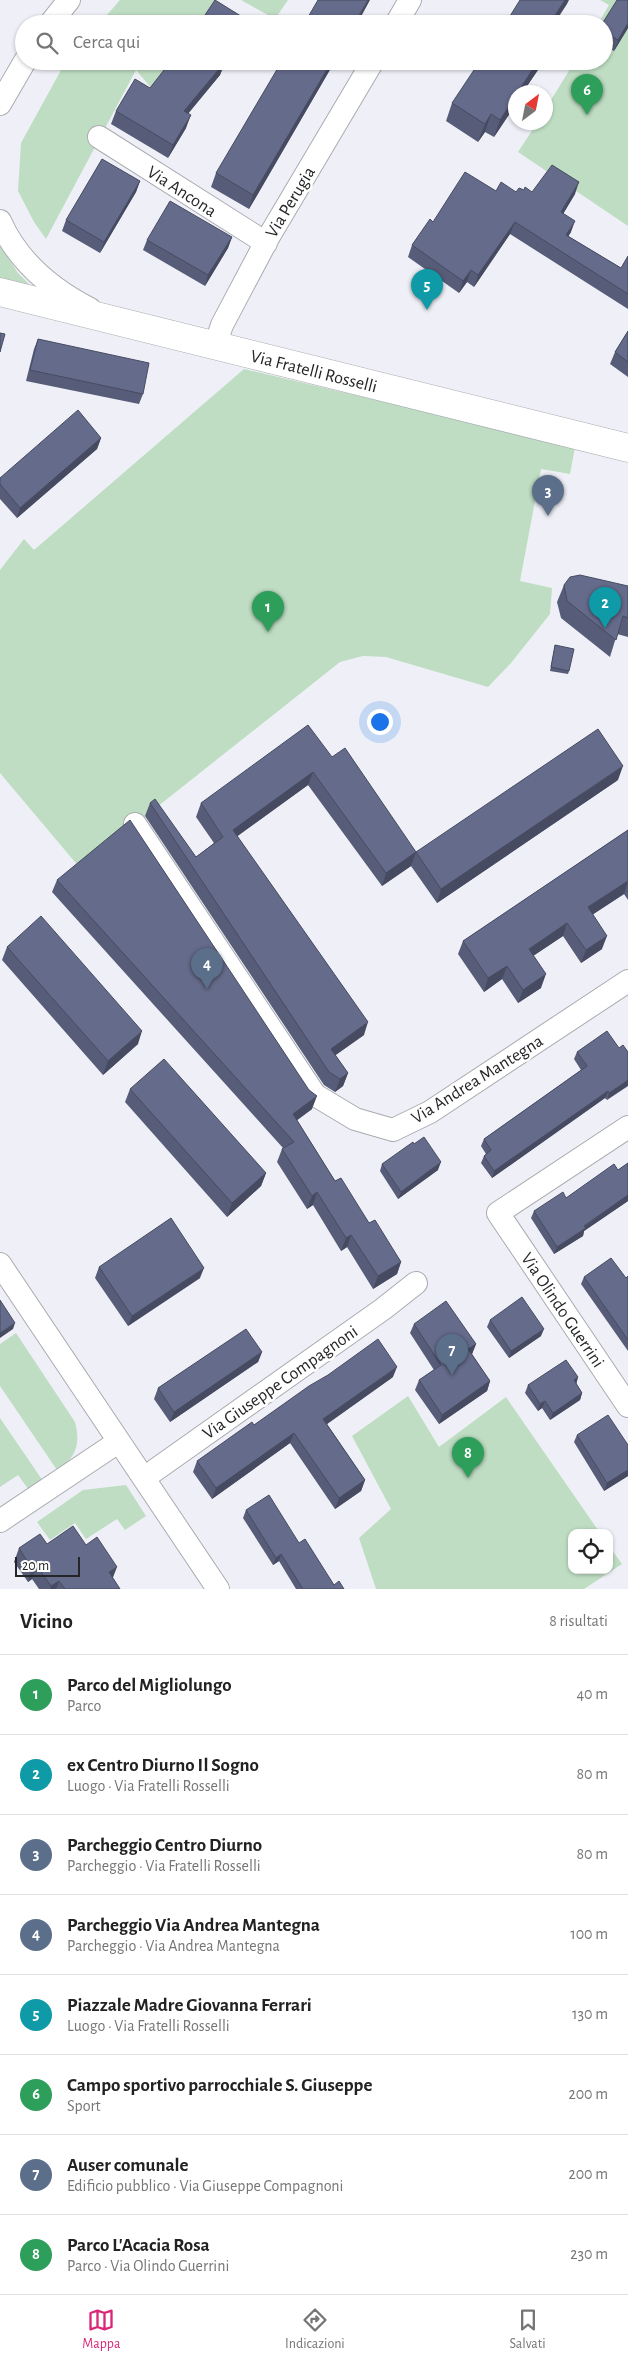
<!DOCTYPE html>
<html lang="it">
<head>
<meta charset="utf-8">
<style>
  body { margin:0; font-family:"Alegreya Sans",sans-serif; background:#f6f6f6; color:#222 }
  .controls { position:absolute; right:15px; bottom:15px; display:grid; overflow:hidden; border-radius:10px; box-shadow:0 1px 4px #0004 }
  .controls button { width:45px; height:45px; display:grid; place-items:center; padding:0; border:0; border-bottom:1px solid #e0e0e0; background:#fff; color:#222; font:25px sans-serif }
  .compass { position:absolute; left:508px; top:85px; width:45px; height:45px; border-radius:50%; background:#fff; box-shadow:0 1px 4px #0004; rotate:32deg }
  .scale { position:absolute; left:15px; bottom:12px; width:65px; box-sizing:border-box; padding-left:5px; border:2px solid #242527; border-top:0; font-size:14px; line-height:18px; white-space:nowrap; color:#242527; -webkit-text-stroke:4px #fefefe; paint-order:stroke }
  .you { position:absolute; left:379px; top:721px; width:18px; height:18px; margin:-12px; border:4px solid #fff; border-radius:50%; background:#1a73e8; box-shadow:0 0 0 8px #1a73e833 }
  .badge { display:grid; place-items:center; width:32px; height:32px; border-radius:50%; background:#db2777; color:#fff; font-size:16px; font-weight:700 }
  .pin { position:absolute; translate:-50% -41px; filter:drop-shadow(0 1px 2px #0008) }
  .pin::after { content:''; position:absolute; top:26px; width:18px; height:15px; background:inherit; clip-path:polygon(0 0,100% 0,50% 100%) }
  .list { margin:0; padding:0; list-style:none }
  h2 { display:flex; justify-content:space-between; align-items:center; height:65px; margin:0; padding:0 20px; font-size:21px }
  h2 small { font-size:16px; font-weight:400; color:#767676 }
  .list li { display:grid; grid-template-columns:32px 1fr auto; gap:15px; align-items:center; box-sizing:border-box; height:80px; padding:0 20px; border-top:1px solid #e0e0e0 }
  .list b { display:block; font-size:19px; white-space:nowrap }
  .list p { margin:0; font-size:16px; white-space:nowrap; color:#767676 }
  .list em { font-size:16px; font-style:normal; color:#767676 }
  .icon { flex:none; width:28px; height:28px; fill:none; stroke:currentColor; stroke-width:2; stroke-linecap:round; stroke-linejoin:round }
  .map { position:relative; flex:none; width:628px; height:1589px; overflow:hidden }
  .search { position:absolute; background:#fff; box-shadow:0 1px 4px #0004; left:15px; right:15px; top:15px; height:55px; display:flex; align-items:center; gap:12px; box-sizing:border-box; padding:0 18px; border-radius:28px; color:#767676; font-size:19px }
  .sheet { height:705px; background:#fff }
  nav { display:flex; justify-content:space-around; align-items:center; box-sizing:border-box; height:70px; border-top:1px solid #e0e0e0; background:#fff; font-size:14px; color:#767676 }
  nav a { display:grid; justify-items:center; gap:2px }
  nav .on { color:#db2777 }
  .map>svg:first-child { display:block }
</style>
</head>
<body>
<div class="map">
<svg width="628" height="1589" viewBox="0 0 628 1589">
  <rect width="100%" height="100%" fill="#eff0f7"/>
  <path fill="#beddc2" d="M120,0h96l-13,24h-104z
    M241,0h47l-13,19z
    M600,0h28v226l-110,-74 19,-29 9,-1v-14l29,-47h29v-37h-6l11,-19z
    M66,61h111l-24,29 -17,-20 -90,169 -12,-17 -16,-31 3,-48z
    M0,246l18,27 12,12 -1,3 -29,-8z
    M244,369l331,78 -5,27 -29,-5 -21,112 32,7 -2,26 -39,49 -23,24 -102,-30 -23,-1 -23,6 -260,206 -80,-95v-203l24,-31 10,11z
    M16,1333l59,89c6,22 1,36 -18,48l-57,-84v-42z
    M408,1396l31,51 67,-50 94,136h-28v37h37v-24l13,18 -38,25h-208l-17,-51 32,-29 -39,-73z
    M0,1418l43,63 -14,9 -11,-15 -18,12z
    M126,1485l20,31 -21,14 -8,-11 -31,20 -11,-16 -25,17 -13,-18 46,-32z"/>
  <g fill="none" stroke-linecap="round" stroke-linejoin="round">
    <defs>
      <path id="street" d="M50,24l19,-24
        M396,24l14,-24
        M0,104l25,-43
        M99,137l167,106
        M0,221c18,41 51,68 90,88
        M215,346l7,-21 46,-87 105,-177
        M135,824l180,271 40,24 38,11 37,-18 198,-131
        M628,1127l-130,86 130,193
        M0,1264l218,325
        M144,1478l239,-169 33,-26
        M0,1521l118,-79"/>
      <path id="secondary" d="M0,292l628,156"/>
    </defs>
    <use href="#street" stroke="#aaabb1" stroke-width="24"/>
    <use href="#secondary" stroke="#aaabb1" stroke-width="29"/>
    <use href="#street" stroke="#fff" stroke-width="22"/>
    <use href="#secondary" stroke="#fff" stroke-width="28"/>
  </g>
  <path fill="#575c78" d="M604,24l24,4 -14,23 -10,-6z
    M335,61l-86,148 -38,-22 5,-14z
    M544,61l-21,31h-7v12l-22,33 -9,-5 -7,10 -32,-21 6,-18z
    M225,62l-5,13 -32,39 -2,14 -18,30 -57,-34 5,-13 34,-23z
    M140,181l-4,11 -36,61 -38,-22 4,-11z
    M524,190l8,2 43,2 -12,20 8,18 -3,4 53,32 7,-12v53l-118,-75 -36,53 -7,-5 -8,11 -51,-36 4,-12 21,-23 63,-31 20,1z
    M232,237l-4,11 -23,38 -62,-36 4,-10z
    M628,331v46l-18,-13 5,-12z
    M38,339l105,55 -4,10 -113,-23 8,-32z
    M101,438l-4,11 -80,69 -17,-19v-21z
    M564,585l64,1v51l-11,-3 -7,23 -49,-39 -4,-16z
    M555,645l14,26 -1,3 -18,-3z
    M332,757l84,95 202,-72 -181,123 -26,-37 -29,20 -74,-101 -71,51 127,199 -29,20 13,18 -5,13 -8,6 -11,-7 -179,-269 5,-13 46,54 18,-14 -18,-26 5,-14z
    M628,830v70l-4,-6 -31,20 9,35 -21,14 -18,-27 -30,20 8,32 -23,15 -16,-24 -18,13 -26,-38 5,-13z
    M57,880l255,229 -15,11 38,61 66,81 -4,12 -24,15 -26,-42 -6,4 -28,-46 -6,4 -30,-47 5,-13 1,-1 -231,-256z
    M7,947l131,97 -35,31 -101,-115z
    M619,1048l9,4 -21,48 -2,-2 -113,80 -11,-15 3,-7 2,-2 -5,-8 3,-7 97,-69 -7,-11 3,-7z
    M130,1089l136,84 -5,13 -34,31 -102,-115z
    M628,1163v38l-44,30 -1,5 -29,18 -23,-36 3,-7 32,-13 52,-28z
    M382,1164l56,6 -40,29 -18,-28z
    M99,1267l101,11 -72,48 -33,-48z
    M628,1276v75l-47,-67 3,-7 42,1z
    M490,1320l51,16 -32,22 -22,-31z
    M414,1324l62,20 -4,10 18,27 -3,10 -48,33 -24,-34 4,-10 15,-10 -24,-37z
    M262,1352l-4,10 -88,60 -16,-23 4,-11z
    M393,1377l-66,47 38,56 -4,11 -26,18 -45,-66 -78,56 -19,-27 4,-11 57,-36z
    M578,1377l-2,7 6,9 -2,7 -30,20 -8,-12 -4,3 -13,-18 3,-8z
    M577,1435l51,10v31l-24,15 -30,-49z
    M246,1510l53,33 35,42 10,4h-48l-17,-28 -6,4 -30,-47z
    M47,1544l39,1 27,33 7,11h-81l-7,-10 -4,3 -14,-20 5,-14z"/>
  <path fill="#474b61" d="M368,0h2l-13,24h-3z
    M565,0h4l-2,4 -13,20h-5z
    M628,23v5l-14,23 4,-11z
    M332,61h3l-86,148 4,-14z
    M538,61h6l-21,31h-5z
    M225,62l-5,13 -41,49 5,-13z
    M516,96v8l-22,33 6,-17z
    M491,114l-6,18 -7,10 7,-18z
    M191,115l-5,13 -18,30 5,-13z
    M140,181l-4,11 -36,61 4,-11z
    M579,182l-4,12 -18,30 4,-12z
    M575,221l-4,11 -9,15 4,-12z
    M515,222l-5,12 -36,53 4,-12z
    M232,237l-4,11 -23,38 3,-11z
    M471,270l-4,12 -8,11 4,-12z
    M101,438l-4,11 -80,69 3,-10z
    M623,766l-5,14 -181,123 4,-14z
    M313,772l-5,13 -80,58 5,-13z
    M416,852l-5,14 -29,20 4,-13z
    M628,881l-4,13 -41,27 5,-14z
    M567,923l-4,13 -39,26 5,-13z
    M607,936l-5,13 -21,14 5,-13z
    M507,966l-5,13 -18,13 4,-14z
    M546,974l-5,14 -23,15 5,-13z
    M368,1022l-4,13 -38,27 5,-13z
    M142,1031l-4,13 -35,31 5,-14z
    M348,1073l-5,13 -8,6 5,-13z
    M628,1080v6l-21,14 2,-7z
    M608,1091l-3,7 -113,80 2,-7z
    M317,1096l-5,13 -24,18 5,-13z
    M441,1162l-3,8 -40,29 3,-7z
    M266,1173l-5,13 -34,31 5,-14z
    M317,1192l-4,13 -6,4 5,-13z
    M628,1195v6l-44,30 -1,5 -29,18 3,-7z
    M351,1235l-4,12 -6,4 5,-13z
    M401,1262l-4,12 -24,15 5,-13z
    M204,1268l-4,10 -72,48 4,-10z
    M15,1323l-2,6 -13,9v-5z
    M544,1329l-3,7 -32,22 2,-7z
    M476,1344l-4,10 -7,5 3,-10z
    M262,1352l-4,10 -88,60 4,-10z
    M397,1367l-4,10 -73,52 3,-10z
    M578,1377l-2,8 -2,-5z
    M490,1381l-3,10 -48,33 3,-9z
    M582,1393l-2,7 -30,20 3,-7z
    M545,1401l-3,7 -4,3 2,-7z
    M294,1433l-4,10 -78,56 4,-11z
    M628,1470v6l-24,15 3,-8z
    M365,1480l-4,11 -26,18 4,-11z
    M281,1554l-2,7 -6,4 3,-7z
    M37,1566l-5,13 -4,3 4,-13z
    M117,1567l-5,13 -3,-8z
    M59,1581l-3,8h-6l1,-3z"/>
  <path fill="#656b8b" stroke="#474b61" d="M215,0l29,18 -4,6h-41z
    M318,0h50l-14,24h-50z
    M520,0h45l-16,24h-44z
    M617,0h11v23l-10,17 -14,-8v-8h-2z
    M171,61h53l1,1 -41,49 7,4 -18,30 -57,-34 19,-32 15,9z
    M282,61h50l-79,134 -37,-22z
    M480,61h58l-20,31h-2v4l-16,24 -9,-6 -6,10 -33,-21z
    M102,159l38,22 -36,61 -38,-22z
    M552,165l27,17 -18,30 14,9 -9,14 55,33 7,-12v38l-113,-72 -37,53 -7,-5 -8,11 -51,-36 18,-26 3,3 32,-50 31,19 5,-9 15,10 3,-4 5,2 1,-3 7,5z
    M170,201l62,36 -24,38 -61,-35z
    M628,331v31l-13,-10z
    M0,333l5,1 -5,18z
    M38,339l111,24 -6,31 -113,-24z
    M78,410l23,28 -81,70 -20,-24v-6z
    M580,575l48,11v32l-5,-2 -7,24 -49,-39 -3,-16 6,-8z
    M555,645l19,4 -5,22 -18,-4z
    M308,725l24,32 13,-9 71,104 -30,21 -73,-101 -80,58 135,192 -37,27 17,24 -8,6 -11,-7 -179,-269 5,-4 41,58 27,-20 -22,-34z
    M598,729l25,37 -182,123 -25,-37z
    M130,820l179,270 8,6 -24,18 42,67 6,-3 28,45 6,-3 26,42 -23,14 -27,-41 -5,3 -29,-46 -5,4 -30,-47 12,-7 -237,-262z
    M628,830v51l-40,26 19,29 -21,14 -19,-27 -38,26 17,25 -23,16 -16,-24 -19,12 -25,-37z
    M41,916l101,115 -34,30 -101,-114z
    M607,1031l12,17 4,-3 5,7v28l-19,13 -1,-2 -114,80 -10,-15 7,-6 -7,-11 103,-73 -10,-14z
    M164,1059l102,114 -34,30 -102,-114z
    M424,1137l17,25 -40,30 -19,-28 31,-22 1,2z
    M628,1163v32l-44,31 2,2 -29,19 -23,-36 29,-19 3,6 48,-34 4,6z
    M171,1218l33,50 -72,48 -33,-49z
    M611,1258l15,20 2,-2v64l-44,-63z
    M522,1297l22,32 -33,22 -21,-31z
    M0,1300l15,23 -15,10z
    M446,1301l30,43 -8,5 22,32 -48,34 -23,-35 22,-15 -27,-41z
    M246,1329l16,23 -88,60 -16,-24z
    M378,1339l19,28 -74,52 42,61 -26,18 -45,-65 -78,55 -19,-27 55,-39 2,3 55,-39 19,-11z
    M566,1360l12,17 -4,3 8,13 -29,20 -8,-12 -5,3 -12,-19z
    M608,1415l20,30v25l-21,13 -30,-48z
    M269,1495l30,48 6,-4 29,46 5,-4 5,8h-41l-22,-35 -5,4 -30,-48z
    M73,1526l13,19 11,-8 20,30 -8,5 11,17h-55l-6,-8 -8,5 -14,-20 -5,3 -13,-21 21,-14 7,10z"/>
  <g text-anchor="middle" stroke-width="5" stroke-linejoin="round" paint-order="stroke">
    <g font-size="18" fill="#242527" stroke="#fefefe">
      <text transform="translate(182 191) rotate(33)" y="6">Via Ancona</text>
      <text transform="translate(290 202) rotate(-59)" y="6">Via Perugia</text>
      <text transform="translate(314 371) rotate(14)" y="6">Via Fratelli Rosselli</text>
      <text transform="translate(477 1079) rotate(-32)" y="6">Via Andrea Mantegna</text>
      <text transform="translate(563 1310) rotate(56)" y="6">Via Olindo Guerrini</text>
      <text transform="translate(280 1382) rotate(-35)" y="6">Via Giuseppe Compagnoni</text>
    </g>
  </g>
</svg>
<div class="controls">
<button><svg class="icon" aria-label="locate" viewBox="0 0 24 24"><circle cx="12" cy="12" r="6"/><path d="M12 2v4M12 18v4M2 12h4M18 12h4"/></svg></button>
</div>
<svg class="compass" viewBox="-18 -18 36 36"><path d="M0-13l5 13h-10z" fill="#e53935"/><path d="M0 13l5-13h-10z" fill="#767676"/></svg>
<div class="scale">20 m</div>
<div class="you"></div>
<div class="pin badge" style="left:268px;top:632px;background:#2e9e5b">1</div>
<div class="pin badge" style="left:605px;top:628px;background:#0f9aa8">2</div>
<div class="pin badge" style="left:548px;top:516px;background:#5c6f8a">3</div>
<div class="pin badge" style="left:207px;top:989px;background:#5c6f8a">4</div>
<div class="pin badge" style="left:427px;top:310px;background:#0f9aa8">5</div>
<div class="pin badge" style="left:587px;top:115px;background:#2e9e5b">6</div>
<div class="pin badge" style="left:452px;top:1375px;background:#5c6f8a">7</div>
<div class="pin badge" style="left:468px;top:1478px;background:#2e9e5b">8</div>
<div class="search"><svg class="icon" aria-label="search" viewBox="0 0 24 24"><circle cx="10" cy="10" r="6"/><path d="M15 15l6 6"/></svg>Cerca qui</div>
</div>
<section class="sheet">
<h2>Vicino<small>8 risultati</small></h2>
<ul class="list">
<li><span class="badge" style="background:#2e9e5b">1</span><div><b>Parco del Migliolungo</b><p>Parco</p></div><em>40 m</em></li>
<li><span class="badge" style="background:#0f9aa8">2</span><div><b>ex Centro Diurno Il Sogno</b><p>Luogo · Via Fratelli Rosselli</p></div><em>80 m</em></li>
<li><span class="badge" style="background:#5c6f8a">3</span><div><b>Parcheggio Centro Diurno</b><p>Parcheggio · Via Fratelli Rosselli</p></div><em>80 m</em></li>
<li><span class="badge" style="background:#5c6f8a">4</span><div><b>Parcheggio Via Andrea Mantegna</b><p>Parcheggio · Via Andrea Mantegna</p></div><em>100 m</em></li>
<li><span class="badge" style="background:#0f9aa8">5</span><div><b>Piazzale Madre Giovanna Ferrari</b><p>Luogo · Via Fratelli Rosselli</p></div><em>130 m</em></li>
<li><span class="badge" style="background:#2e9e5b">6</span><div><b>Campo sportivo parrocchiale S. Giuseppe</b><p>Sport</p></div><em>200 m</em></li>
<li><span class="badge" style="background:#5c6f8a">7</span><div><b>Auser comunale</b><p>Edificio pubblico · Via Giuseppe Compagnoni</p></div><em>200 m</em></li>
<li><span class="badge" style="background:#2e9e5b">8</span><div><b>Parco L'Acacia Rosa</b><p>Parco · Via Olindo Guerrini</p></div><em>230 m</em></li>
</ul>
</section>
<nav>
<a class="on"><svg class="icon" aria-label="map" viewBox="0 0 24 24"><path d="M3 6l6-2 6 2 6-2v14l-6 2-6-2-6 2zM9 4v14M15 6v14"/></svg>Mappa</a>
<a><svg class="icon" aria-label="directions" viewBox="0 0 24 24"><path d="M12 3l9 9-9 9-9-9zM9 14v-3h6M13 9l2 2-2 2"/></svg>Indicazioni</a>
<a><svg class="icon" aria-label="saved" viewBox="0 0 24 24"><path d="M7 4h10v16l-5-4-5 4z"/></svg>Salvati</a>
</nav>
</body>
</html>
